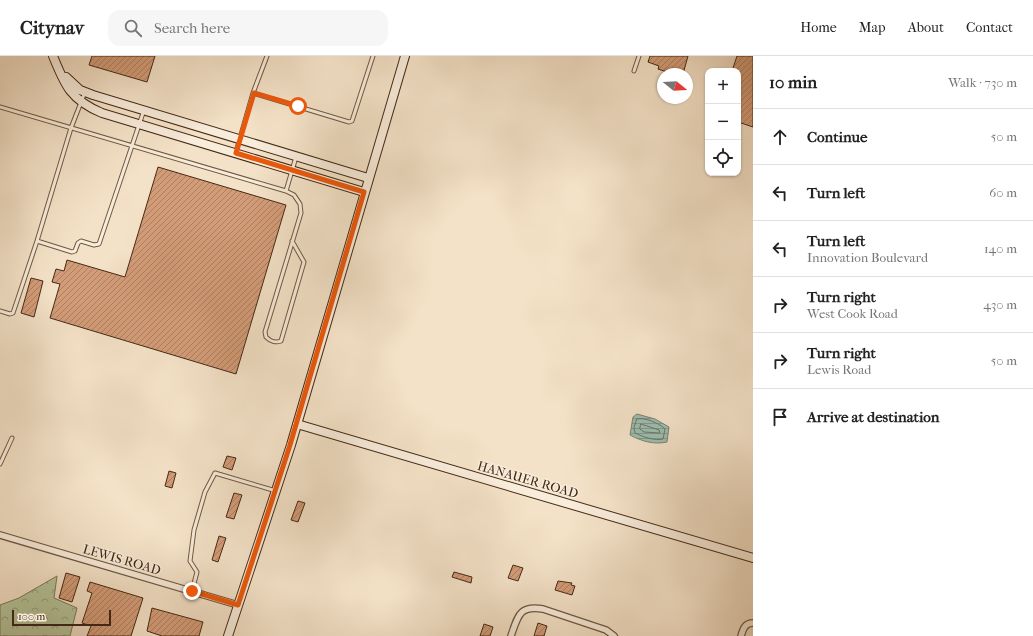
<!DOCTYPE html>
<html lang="en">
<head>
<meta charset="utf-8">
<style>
  body { margin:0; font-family:"IM FELL French Canon",serif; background:#f6f6f6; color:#222 }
  .controls { position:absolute; right:12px; top:12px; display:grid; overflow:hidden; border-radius:8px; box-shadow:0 1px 3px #0004 }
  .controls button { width:36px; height:36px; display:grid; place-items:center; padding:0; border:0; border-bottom:1px solid #e0e0e0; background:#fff; color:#222; font:20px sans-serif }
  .compass { position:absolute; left:657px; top:12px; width:36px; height:36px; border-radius:50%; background:#fff; box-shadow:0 1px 3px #0004; rotate:108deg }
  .scale { position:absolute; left:12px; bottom:10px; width:99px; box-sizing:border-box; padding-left:4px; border:2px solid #442a16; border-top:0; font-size:11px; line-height:14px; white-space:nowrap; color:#442a16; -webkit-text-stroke:3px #f8ecdb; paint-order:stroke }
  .stop { position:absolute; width:12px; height:12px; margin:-9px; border:3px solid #ea580c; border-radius:50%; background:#fff }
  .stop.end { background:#ea580c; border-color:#fff; box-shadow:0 1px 4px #0008 }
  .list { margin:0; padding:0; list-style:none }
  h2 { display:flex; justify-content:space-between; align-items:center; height:52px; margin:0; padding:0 16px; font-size:17px }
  h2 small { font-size:13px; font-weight:400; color:#767676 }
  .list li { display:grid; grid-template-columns:26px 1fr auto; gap:12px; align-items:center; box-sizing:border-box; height:56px; padding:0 16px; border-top:1px solid #e0e0e0 }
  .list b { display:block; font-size:15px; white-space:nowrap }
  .list p { margin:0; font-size:13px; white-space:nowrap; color:#767676 }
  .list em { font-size:13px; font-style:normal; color:#767676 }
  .icon { flex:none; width:22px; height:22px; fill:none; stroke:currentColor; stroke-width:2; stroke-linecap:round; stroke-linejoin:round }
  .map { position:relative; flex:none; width:753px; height:580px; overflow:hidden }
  header { display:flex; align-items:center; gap:24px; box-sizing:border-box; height:56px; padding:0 20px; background:#fff; border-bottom:1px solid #e0e0e0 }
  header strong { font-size:19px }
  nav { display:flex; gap:22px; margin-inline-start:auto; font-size:14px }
  .search { width:280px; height:36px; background:#f6f6f6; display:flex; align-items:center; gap:10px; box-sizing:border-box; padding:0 14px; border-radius:12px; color:#767676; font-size:15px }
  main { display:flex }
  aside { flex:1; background:#fff }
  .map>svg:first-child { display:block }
</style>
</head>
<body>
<header>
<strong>Citynav</strong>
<div class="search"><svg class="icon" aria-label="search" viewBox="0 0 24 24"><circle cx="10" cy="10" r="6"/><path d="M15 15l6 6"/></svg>Search here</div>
<nav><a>Home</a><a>Map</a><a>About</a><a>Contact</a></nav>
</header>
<main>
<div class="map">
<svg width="753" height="580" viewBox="0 0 753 580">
  <defs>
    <pattern id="forest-crowns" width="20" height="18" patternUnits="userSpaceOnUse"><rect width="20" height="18" fill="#b5c49b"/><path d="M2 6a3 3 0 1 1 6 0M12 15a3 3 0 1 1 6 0" fill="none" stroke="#959f7d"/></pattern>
    <pattern id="water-rules" width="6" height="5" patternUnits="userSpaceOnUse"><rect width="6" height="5" fill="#9cbeb2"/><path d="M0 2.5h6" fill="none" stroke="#819b90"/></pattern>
    <pattern id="building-hatch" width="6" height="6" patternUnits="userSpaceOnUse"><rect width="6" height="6" fill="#d39c78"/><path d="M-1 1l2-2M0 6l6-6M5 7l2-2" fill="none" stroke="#ad7f61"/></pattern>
  </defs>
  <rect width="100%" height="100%" fill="#f4e2c8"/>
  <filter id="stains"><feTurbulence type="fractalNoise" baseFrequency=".005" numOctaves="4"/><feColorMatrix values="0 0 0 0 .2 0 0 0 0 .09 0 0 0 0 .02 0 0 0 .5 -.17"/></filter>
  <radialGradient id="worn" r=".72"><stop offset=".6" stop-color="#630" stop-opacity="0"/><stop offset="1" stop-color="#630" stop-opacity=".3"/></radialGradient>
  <path fill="url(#forest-crowns)" stroke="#7c7758" d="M57,520l-3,22 23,10 -7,28h-70v-31l19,-7z"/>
  <path fill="url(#water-rules)" stroke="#798374" d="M637,358l18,5 14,8 -2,15c-13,3 -26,-1 -37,-7l3,-18z"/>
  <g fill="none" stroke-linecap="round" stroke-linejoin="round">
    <path stroke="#707464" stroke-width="1" d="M637,363c8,-2 22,4 28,10l-2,10c-8,2 -20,-2 -28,-6l-1,-5z
      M641,368l18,6 1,3 -16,-1 -4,-3z"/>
  </g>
  <path fill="url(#building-hatch)" stroke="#442a16" d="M92,0h63l-8,26 -58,-17z
    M650,0h38l-5,18h-10l-15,-5 1,-3 -11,-4z
    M737,0h16v71l-15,-5v-51h-6z
    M158,111l128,38 -50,169 -186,-56 10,-34 -8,-2 4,-13 8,2 3,-11 58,17z
    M31,222l12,3 -9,36 -13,-4z
    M227,400l9,2 -4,12 -9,-3z
    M169,415l7,2 -4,15 -7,-2z
    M234,437l8,2 -8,24 -8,-2z
    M298,445l7,2 -7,19 -7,-2z
    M219,480l7,2 -8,24 -6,-2z
    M513,509l10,3 -5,13 -10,-3z
    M454,516l18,5 -1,6 -19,-6z
    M66,517l14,4 -8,25 -13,-4z
    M558,525l14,2 -1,2 4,1 -3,9 -17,-5z
    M90,526l53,16 -12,38h-44l4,-10 -9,-3 10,-30 -5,-2z
    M152,552l51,14 -4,14h-37l-15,-5z
    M538,567l9,3 -3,10h-10z
    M484,568l9,3 -3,9h-10z"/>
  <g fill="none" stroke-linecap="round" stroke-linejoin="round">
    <defs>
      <path id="lane" d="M634,15l5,-15
        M253,37l14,-37
        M0,51l286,84 8,4 6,9 1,9 -36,119 1,5c4,4 10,6 15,4l23,-79 -12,-21
        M236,96l17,-59 96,29 3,-1 21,-65
        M286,135l10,-34
        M37,185l34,-113 14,-36
        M0,255l10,3 3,-1 24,-72 35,11 3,-1 3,-8 3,-2 13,4 5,-1 45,-134
        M0,408l12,-26
        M192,535l5,-19 -7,-11 4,-31 11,-38 10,-19 61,18"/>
      <path id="street" d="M0,479l238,70
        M511,580c7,-20 8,-31 32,-27l63,21 8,6
        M741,580c2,-7 4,-13 12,-13"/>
      <path id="secondary" d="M53,0c12,30 18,44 49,57l262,79
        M66,21l14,13 13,5 275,83
        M297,368l456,134
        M228,580l63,-191 114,-389"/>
    </defs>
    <use href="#lane" stroke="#705842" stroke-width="5"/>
    <use href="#street" stroke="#705842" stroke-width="8"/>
    <use href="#secondary" stroke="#442a16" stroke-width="10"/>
    <use href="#lane" stroke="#f8ecdb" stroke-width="3"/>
    <use href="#street" stroke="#f8ecdb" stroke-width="5.5"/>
    <use href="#secondary" stroke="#f8ecdb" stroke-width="8"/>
  </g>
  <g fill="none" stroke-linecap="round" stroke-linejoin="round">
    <path stroke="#ea580c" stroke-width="5" d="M192,535l46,14 52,-160 74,-253 -128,-39 18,-60 44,13"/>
  </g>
  <g text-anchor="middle" stroke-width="3" stroke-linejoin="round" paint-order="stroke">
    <g font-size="13" fill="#442a16" stroke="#f8ecdb">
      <text transform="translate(528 423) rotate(16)" y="5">HANAUER ROAD</text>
      <text transform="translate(122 503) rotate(16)" y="5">LEWIS ROAD</text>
    </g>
  </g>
  <rect width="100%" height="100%" filter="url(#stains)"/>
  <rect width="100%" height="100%" fill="url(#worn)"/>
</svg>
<div class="controls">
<button>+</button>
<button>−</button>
<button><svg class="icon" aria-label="locate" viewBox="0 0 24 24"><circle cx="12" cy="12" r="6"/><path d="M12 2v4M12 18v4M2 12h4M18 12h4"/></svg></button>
</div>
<svg class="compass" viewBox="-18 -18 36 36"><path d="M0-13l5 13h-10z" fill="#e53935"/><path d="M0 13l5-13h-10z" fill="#767676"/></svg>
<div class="scale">100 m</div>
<div class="stop" style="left:298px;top:50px"></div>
<div class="stop end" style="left:192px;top:535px"></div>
</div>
<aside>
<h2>10 min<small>Walk · 730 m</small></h2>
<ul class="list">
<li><svg class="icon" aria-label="ahead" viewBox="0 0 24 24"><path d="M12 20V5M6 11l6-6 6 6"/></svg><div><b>Continue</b></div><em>50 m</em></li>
<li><svg class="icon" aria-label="left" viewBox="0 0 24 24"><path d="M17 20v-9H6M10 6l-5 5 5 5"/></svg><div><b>Turn left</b></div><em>60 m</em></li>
<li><svg class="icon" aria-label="left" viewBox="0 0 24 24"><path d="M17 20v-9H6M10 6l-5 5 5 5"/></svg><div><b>Turn left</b><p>Innovation Boulevard</p></div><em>140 m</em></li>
<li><svg class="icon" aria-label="right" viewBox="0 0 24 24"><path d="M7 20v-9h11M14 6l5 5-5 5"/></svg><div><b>Turn right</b><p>West Cook Road</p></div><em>430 m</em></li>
<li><svg class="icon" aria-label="right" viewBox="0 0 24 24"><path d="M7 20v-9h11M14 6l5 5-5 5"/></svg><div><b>Turn right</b><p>Lewis Road</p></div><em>50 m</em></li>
<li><svg class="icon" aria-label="arrive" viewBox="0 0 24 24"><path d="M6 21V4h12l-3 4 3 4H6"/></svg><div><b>Arrive at destination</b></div></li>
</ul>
</aside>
</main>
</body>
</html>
